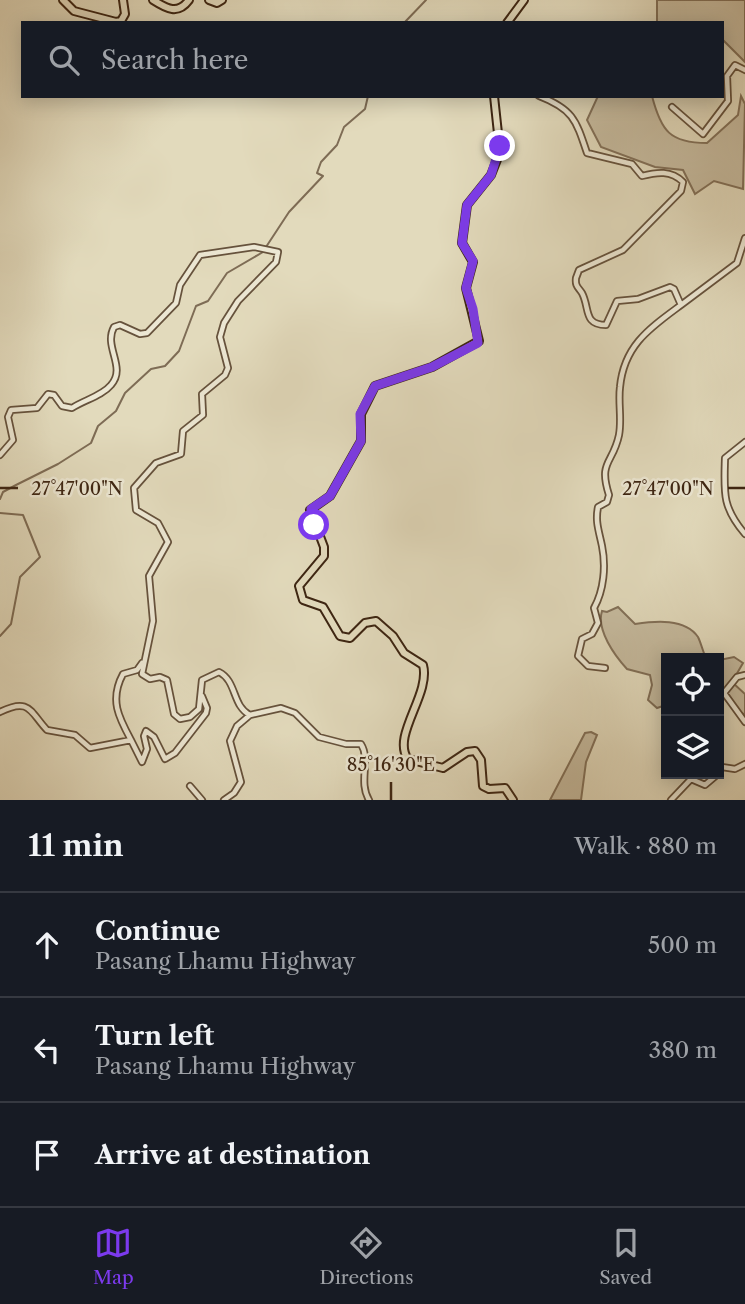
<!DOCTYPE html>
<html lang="en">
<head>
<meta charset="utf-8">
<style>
  body { margin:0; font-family:"Libre Caslon Text",serif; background:#20242c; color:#f1f3f6 }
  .controls { position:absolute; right:21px; bottom:21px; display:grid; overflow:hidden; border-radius:0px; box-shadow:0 4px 18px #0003 }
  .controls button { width:63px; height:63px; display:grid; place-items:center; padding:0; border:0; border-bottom:2px solid #363941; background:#171b24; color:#f1f3f6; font:35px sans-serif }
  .stop { position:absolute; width:21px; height:21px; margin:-16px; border:5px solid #7c3aed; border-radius:50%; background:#fff }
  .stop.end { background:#7c3aed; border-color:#fff; box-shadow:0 2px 7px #0008 }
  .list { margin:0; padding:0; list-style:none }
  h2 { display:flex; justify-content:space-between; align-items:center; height:91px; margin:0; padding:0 28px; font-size:30px }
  h2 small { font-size:23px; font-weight:400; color:#9ea1a6 }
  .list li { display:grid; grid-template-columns:46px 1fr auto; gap:21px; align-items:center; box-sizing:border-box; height:105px; padding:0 28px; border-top:2px solid #363941 }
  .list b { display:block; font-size:26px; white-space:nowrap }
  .list p { margin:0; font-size:23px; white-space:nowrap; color:#9ea1a6 }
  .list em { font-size:23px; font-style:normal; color:#9ea1a6 }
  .icon { flex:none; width:38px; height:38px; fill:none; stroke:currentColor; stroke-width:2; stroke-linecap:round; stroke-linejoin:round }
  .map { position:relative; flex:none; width:745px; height:800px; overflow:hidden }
  .search { position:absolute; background:#171b24; box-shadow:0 4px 18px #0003; left:21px; right:21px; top:21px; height:77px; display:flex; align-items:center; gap:18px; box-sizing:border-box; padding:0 24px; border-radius:0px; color:#9ea1a6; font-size:26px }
  .sheet { height:406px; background:#171b24 }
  nav { display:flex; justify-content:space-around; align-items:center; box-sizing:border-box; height:98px; border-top:2px solid #363941; background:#171b24; font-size:19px; color:#9ea1a6 }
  nav a { display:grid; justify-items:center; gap:4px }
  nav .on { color:#7c3aed }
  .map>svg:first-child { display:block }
</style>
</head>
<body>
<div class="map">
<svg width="745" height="800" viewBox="0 0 745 800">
  <rect width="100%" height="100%" fill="#e2dabc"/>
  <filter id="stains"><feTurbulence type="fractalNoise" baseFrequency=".00286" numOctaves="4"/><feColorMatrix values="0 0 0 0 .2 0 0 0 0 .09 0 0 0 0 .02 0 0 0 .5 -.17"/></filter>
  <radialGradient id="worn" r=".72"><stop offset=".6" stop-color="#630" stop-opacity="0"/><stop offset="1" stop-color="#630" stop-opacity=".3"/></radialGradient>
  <path fill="#c6bb9f" stroke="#827058" stroke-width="2" d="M657,0h88v62l-23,-23v-16h-65z
    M598,96h54c9,35 18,47 55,47l31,-28 3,-19 4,8 -2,85 -29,-8 -19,13 -12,-24 -28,-3 -54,-20 -14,-27z
    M618,607l17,17c20,-3 50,-6 63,13 3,6 5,15 8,21h-40v40l-3,8 -6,2 -9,-8 4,-15 -2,-10 -23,-6c-12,-13 -31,-39 -25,-58l5,1z
    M734,657l9,6 -11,19 13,12v21c-28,-16 -26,-25 -26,-55z
    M591,732l6,3 -11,27 -5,38h-31l35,-67z"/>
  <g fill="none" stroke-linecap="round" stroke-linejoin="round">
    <path stroke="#7e6c55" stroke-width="2" d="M404,23l22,-23
      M266,247l23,-35 34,-36 -6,-3 4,-11 16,-17 7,-18 21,-18 3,-13
      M0,499l3,-7 13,-7 42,-21 33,-21 7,-17 18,-15 9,-18 26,-24 14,-3 14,-15 17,-45 12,-5 19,-28 36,-21
      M0,513l23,2 17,42 -20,20 -9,47 -11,12"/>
    <defs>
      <path id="minor" d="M539,96c34,13 37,24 48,57l45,11 10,12c15,-4 29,-6 41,6l-2,9 -58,59 -44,20 -3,8c-1,8 2,9 6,15 8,15 1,32 24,32l11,-24 21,-2 32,-12 4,2 7,16c-31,23 -57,40 -61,82 -2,16 2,32 -1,48 -6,29 -21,26 -10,60l-2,7 -9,5c-3,15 1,24 4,39 4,20 2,44 -8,62l4,15 -6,11 -10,5 -4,17 10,10 17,2
        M672,107l31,27 25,-33 -1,-25 8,-11 10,5
        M681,305l56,-42 8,-25
        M745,442l-20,16c-1,35 -3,49 20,76
        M0,455l13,-15 -5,-23 3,-7 26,-2 11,-14 6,1 8,11 10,2c12,-8 30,-12 39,-23 16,-18 -8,-38 3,-58l6,-2 20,9 7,-1 29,-30 4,-18 20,-30 54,-8 24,5 -2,10 -38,39 -14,22 -4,14 8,31 -3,7 -23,19 1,21 -20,16 -2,23 -25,9 -22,25 2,22 22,13 10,19 -19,34 4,45 -11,53 8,5 10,-2 7,3 7,34 6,5 10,-2 9,-8 3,-29 17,-8c18,9 13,34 31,43l31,-7 14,5 24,24 27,7h15c10,16 -3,38 8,56
        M745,675l-8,2 -13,16 21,29
        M0,712c30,-15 30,0 47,18l28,5 15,13 41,-8 11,22 5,-13 -3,-13 2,-5 8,6 11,22 10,-6 31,-40 1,-5 -5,-12
        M131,740c-12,-22 -22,-40 -8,-66l14,-4 5,-7
        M719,772l3,-5 13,2 10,-5
        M190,786l12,14
        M224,800l10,-7 7,-11 -11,-41 7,-15 13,-11
        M671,800l20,-21 14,6 13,-11"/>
      <path id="major" d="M63,0l11,11 42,11 5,-1 4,-7 -2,-14
        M153,0c14,9 25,15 36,0
        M209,0l8,3 5,-3
        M507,23l17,-23
        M494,96l6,56 -9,23 -24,30 -5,38 11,19 -7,26 13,53 -47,26 -57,19 -14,28v27l-31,55 -20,14 14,37v9l-25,30 4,14 20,7 17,29 10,2 15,-15 11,-2 17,15 11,17 19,12c8,29 -32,71 -15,94l35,9 24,-16 8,-1 6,9 2,26 6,3 16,-1 8,12"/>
    </defs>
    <use href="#minor" stroke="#66523c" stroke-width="8"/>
    <use href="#major" stroke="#3d2512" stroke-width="10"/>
    <use href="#minor" stroke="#ece7d3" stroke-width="4.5"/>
    <use href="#major" stroke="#e2dabc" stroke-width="6"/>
  </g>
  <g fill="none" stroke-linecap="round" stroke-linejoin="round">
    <path stroke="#7c3aed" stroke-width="9" d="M314,525l-3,-16 19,-13 31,-55 -1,-27 15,-28 57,-19 46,-24 -5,-34 -7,-21 7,-27 -11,-18 5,-38 24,-30 9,-29"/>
  </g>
  <path fill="none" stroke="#3d2512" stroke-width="2.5" d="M0,488h18M728,488h17M391,782v18"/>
  <g font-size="18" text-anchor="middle" fill="#3d2512" stroke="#ece7d3" stroke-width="5" stroke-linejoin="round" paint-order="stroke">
    <text x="77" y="495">27°47'00"N</text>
    <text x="668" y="495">27°47'00"N</text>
    <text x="391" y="771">85°16'30"E</text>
  </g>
  <rect width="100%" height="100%" filter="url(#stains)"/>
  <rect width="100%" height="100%" fill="url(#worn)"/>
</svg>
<div class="controls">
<button><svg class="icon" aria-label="locate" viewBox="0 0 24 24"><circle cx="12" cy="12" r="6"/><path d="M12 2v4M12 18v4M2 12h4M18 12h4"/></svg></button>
<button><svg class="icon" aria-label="layers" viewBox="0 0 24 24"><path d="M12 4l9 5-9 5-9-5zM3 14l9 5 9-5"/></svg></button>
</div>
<div class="stop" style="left:314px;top:525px"></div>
<div class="stop end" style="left:500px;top:146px"></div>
<div class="search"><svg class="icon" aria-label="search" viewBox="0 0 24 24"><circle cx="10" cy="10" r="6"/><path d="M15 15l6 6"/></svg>Search here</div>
</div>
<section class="sheet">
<h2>11 min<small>Walk · 880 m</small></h2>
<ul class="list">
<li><svg class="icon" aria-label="ahead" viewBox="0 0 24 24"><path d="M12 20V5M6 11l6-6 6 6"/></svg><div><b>Continue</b><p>Pasang Lhamu Highway</p></div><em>500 m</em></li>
<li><svg class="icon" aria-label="left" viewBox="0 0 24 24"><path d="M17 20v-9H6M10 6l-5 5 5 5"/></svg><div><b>Turn left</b><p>Pasang Lhamu Highway</p></div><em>380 m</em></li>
<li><svg class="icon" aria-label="arrive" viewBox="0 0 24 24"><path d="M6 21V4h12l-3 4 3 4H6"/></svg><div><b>Arrive at destination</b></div></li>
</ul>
</section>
<nav>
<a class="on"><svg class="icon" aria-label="map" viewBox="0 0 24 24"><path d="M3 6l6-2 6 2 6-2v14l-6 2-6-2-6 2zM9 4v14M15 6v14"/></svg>Map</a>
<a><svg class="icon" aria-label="directions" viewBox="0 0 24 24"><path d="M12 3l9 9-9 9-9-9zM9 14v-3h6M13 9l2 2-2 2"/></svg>Directions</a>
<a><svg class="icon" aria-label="saved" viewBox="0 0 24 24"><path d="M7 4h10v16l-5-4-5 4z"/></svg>Saved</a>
</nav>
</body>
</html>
